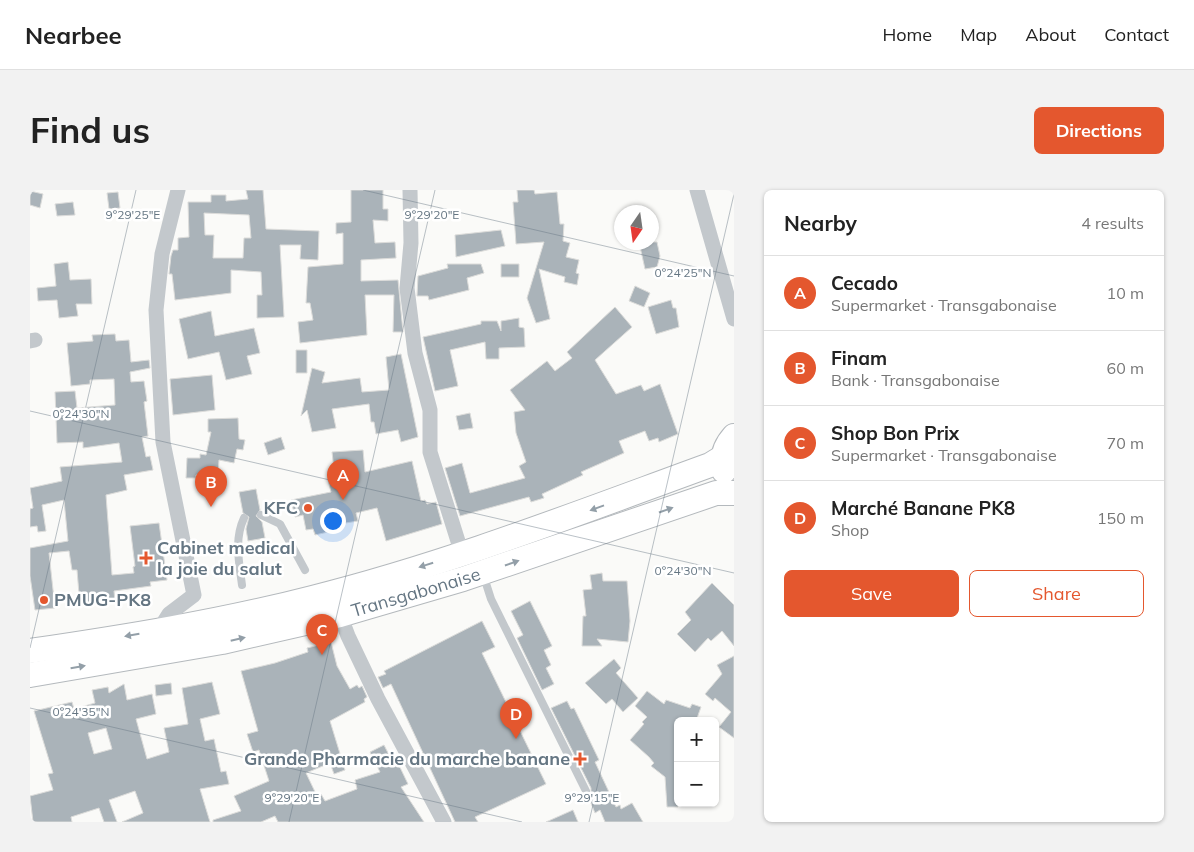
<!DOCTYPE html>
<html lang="en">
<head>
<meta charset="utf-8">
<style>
  body { margin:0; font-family:Mulish,sans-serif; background:#f2f2f2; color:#222 }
  .controls { position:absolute; right:15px; bottom:15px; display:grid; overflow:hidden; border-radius:8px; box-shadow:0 1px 4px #0004 }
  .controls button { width:45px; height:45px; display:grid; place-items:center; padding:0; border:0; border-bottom:1px solid #e0e0e0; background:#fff; color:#222; font:25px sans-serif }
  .compass { position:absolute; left:584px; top:15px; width:45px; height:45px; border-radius:50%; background:#fff; box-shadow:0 1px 4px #0004; rotate:193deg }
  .you { position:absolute; left:302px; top:330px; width:18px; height:18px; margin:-12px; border:4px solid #fff; border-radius:50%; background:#1a73e8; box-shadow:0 0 0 8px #1a73e833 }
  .badge { display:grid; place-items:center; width:32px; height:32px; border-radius:50%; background:#e4572e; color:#fff; font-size:16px; font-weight:700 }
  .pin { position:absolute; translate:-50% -41px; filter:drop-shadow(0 1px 2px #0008) }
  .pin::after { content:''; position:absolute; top:26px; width:18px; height:15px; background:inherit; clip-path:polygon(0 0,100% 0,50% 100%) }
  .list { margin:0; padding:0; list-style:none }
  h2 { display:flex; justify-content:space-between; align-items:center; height:65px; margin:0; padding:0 20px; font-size:21px }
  h2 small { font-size:16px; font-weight:400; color:#767676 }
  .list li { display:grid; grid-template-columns:32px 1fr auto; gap:15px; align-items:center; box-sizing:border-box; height:75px; padding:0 20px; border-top:1px solid #e0e0e0 }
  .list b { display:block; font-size:19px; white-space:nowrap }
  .list p { margin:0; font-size:16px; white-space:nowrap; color:#767676 }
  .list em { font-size:16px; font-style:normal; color:#767676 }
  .actions { display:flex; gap:10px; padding:15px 20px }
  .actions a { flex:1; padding:11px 0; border:1px solid #e4572e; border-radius:8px; text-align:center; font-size:18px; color:#e4572e }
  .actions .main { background:#e4572e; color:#fff }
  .map { position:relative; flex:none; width:704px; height:632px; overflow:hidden; border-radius:8px }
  header { display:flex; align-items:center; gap:30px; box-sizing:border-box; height:70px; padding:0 25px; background:#fff; border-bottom:1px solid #e0e0e0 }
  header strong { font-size:24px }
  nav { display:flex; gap:28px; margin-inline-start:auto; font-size:18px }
  .intro { display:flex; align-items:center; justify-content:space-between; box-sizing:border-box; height:120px; padding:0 30px }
  h1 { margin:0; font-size:35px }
  .button { padding:12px 22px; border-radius:8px; background:#e4572e; color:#fff; font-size:18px; font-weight:700 }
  main { display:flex; gap:30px; padding:0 30px }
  aside { flex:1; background:#fff; border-radius:8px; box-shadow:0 1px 4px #0004 }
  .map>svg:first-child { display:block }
</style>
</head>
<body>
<header>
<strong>Nearbee</strong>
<nav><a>Home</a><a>Map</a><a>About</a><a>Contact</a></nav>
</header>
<div class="intro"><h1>Find us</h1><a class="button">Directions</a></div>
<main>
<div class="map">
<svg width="704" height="632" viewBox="0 0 704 632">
  <rect width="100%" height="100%" fill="#fafaf8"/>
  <path fill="#aab3b9" stroke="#dcdcda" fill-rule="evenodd" d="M216,0h17l3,39 53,2 -1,29 -18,-1 1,-14h-21l4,72 -27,1v-23h5l-1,-23 -30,-2v23l-56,7 -3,-26h-3l2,-18 2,-6h5v-12l11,-1 -1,-35h23v-7h15v6l22,-2zM174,23l45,2 2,23h-7l-1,20h-30l1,-23h-9z
    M321,0h32v19h5v12l-15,-1 2,23 20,-1 1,16 -35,2v21l37,-1 5,52h-10l1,-37h-29l2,40 -67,8 -2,-21 15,-2 -3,-17h-4l2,-36 35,-3v-31l-7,1v-11l15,-1z
    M487,0h17l1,4 22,-2 3,32h4l-1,17 7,2 -4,14 13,3 -3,13 3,1 -2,11 -13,-3 1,-5 -26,-8 11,50 -14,4 -9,-25 17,-56 -28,2 -3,-42h5z
    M0,1l13,3 -3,14 -10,-3z
    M88,2l2,16 -11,1 -2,-16z
    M43,12l2,13 -18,1 -2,-12z
    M471,40l4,16 -49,11 -1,-22z
    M609,52h18l3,14 -3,11 -12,2z
    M38,72l2,18 21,-1 1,25h-16l2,12 -19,2 -2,-18 -19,1 -1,-13 19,-2 -2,-22z
    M417,74h34l3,9 -17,5 2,12 -40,10 -1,-4h-11l1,-20 30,-8z
    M471,74h18v13h-18z
    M605,96l15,7 -6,14 -15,-6z
    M641,110l2,8h3l3,19 -23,7 -8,-27z
    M585,117l17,20 -37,33 21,34 25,-9 3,6 16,-7 18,50 -19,8 -1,-4 -9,3 -4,-10 -26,10 5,12 -43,19 2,3 -41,19 2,4 -13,4 -2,-5 -69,19 -15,-48 17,-5 8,30 55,-15 -6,-12 7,-4 -10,-29 -2,-21 11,-2 -15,-20 37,-29 8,10 17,-13 -5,-6z
    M181,121l4,25 39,-8 6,25 -13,3 5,18 -26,6 -7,-28 -31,7 -9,-40z
    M489,128v9l5,1 1,19 -26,1v11h-13l-1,-17 -35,8 8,36 -23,5 -12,-54 58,-13v-3h16l4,10v-10z
    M85,144l1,7 13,-1 2,22 18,-2 1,8 -20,4 1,10 13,-1 3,20 -3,1 4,34 -6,1 4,20 4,-1 3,14 -29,5 3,15 -21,5 6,80 22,-2 -1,-6 2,-1 -5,-40 29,-3 8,57 -17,2 1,4 -37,5 1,11 -35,4 -3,-36h-5l-3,-19 -20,2 6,55 -20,2 -5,-34v-28l38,-7 -4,-41 -22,5 4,26 -8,1 -1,-6 -7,1v-18l3,-1 -3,-20 32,-7 -2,-14 62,-5 -3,-19 -36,5v-6l-26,1 -2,-51 20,-1 2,17 38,-3 -1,-26 -24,1v4l-19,2 -4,-43 26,-2 -1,-6z
    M266,160h11v23h-11z
    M371,164l17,83 -17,5 -3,-12 -22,4 -2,-12h-3l-2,-18 -37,5 4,19 -24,4 -5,-22 -6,6 11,-48 13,4 -3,11 38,-5 2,14 27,-2 -3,-33z
    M182,185l3,35 -42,5 -3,-36z
    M440,223l3,15 -14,2 -3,-14z
    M208,228l1,21 6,1 -2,10 -6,-1 -3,14 -15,-3 -1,17 -22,-2v3h-10l1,-20h13v-4l6,1 5,-23h-3v-13z
    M251,247l4,12 -17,6 -4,-12z
    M333,260l2,22 47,-11 9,40 4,-1 2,4 9,-2 6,22 -56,17 -9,-33 -21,5 2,8 -31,5 1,6 -13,3 -2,-6 -7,1 -3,-15 -8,2 -4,-17 40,-8 -3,-12 7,-2 -3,-26z
    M226,299l4,21 -4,6 6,6 3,16 -17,3 -2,-12 3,-12 -6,-4 -4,-21z
    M572,383l1,8h24l3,40 -2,21 -31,-3 5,7h-20l1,-30h3l-3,-26 9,-1 -2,-14z
    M682,393l22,22v41l-12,-15 -11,10 -3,-3 -13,14 -18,-18 14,-14 -6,-8z
    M500,411l22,45 -8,4 7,15 -5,3 8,16 -12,6 -25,-52 6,-3 -12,-24z
    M452,431l13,26 -13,6 64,131 -71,33 3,5h-23l-64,-138 -8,4 -5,-11 8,-3 -2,-3z
    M301,452l6,24 13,23 7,-4 2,3 3,-2 5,11 -3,2 1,3 -35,19 15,49 -11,4 -4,-11 -24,10 11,23 4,-2 4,7 32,-12 -2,-9 25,-8 -10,-20 14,-7 8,16 4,-2 12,25 -7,3 23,35h-146l-3,-6 -14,6h-48v-2l28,-9 -7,-15 35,-15 -10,-31 -6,2 -6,-18 11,-3 -17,-60 34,-8 33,-11 -1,-4z
    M704,466v82l-15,-11 12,-15 -16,-14 -2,3 -8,-7 17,-20 -5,-9z
    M584,469l7,9 -5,5 22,25 -15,14 -11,-13 -6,5 -21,-21z
    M182,492l8,32 -20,5 5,22 9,-2 7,33 5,-1 3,13 -29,5 10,33h-88l21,-9 -8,-22 -26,9 8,22h-13l-5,-14 -28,9 1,5h-39l-3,-26 23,-6 -5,-16 5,-1 -19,-62 38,-9 2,7 21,-6 -3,-13 16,-3 1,6 15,-9 3,16 25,-6 4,20 -20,5 11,40 22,-7 -5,-24 24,-4 -6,-36zM76,538l6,21 -18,5 -6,-21z
    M141,493l1,11 -16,2 -1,-11z
    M617,501l17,13 2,-4 24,8 2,-4 9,3 -5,14h-18v86h-11l-2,-30 -14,-11 3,-3 -5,-6 -19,-17 14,-16 -2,-2 5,-5 -12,-11z
    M537,511l4,8 3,-1 25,52 -4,2 21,45 4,-2 1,4 11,-6 11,19h-38l-5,-12 -5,3 -7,-17 3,-2v-6l-40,-80z
    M543,620l5,12h-32z"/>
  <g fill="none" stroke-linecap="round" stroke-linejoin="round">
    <defs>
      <g id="trunk">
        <path d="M694,281c-3,-13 1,-25 10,-35"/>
        <path d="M0,461c95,-14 189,-29 282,-53 136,-34 266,-85 398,-133l13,-8"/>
        <path id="s1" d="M0,485l192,-33 118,-27 123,-36 253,-86h18"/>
      </g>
    </defs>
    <use href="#trunk" stroke="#b4b9bd" stroke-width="26"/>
    <path stroke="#c3c8cc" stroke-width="8" d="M231,325l19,9 25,46
      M453,384l8,25 95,192
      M212,395c-3,-23 -8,-46 2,-67"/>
    <path stroke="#c3c8cc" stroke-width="15" d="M380,0l1,53 -4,45 8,65 15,57v42l32,102
      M667,0l37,129
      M0,151l5,-1
      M310,425l8,21 30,63 66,123
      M129,440l10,-16 25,-19 -31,-153 -7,-132 6,-56 16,-64"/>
    <use href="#trunk" stroke="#fff" stroke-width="24"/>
  </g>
  <defs><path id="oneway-solid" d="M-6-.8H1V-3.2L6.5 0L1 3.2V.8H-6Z" transform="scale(1.25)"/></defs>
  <g fill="#939fa8">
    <use href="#oneway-solid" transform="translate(567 318) rotate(160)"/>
    <use href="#oneway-solid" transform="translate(636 320) rotate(-19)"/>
    <use href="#oneway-solid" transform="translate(482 373) rotate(-19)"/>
    <use href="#oneway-solid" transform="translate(396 375) rotate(163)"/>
    <use href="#oneway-solid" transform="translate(102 445) rotate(170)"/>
    <use href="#oneway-solid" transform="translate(208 449) rotate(-13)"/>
    <use href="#oneway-solid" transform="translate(48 477) rotate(-10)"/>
  </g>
  <path fill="none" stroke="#657683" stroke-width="1" stroke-opacity="0.45" d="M333,0l371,86M0,221l704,162M0,458l106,-458M0,518l492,114M259,632l146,-632M559,632l145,-628"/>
  <g fill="#e4572e" stroke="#fff" stroke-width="2">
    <circle cx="278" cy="318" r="5"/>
    <path d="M113.5 360.5h5v5h5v5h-5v5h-5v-5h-5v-5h5z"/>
    <circle cx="14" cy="410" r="5"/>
    <path d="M547.5 561.5h5v5h5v5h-5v5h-5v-5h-5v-5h5z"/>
  </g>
  <g text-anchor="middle" stroke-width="5" stroke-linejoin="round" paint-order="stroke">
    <g font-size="18" font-weight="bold" fill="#657683" stroke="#fff" text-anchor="end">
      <text x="268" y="324">KFC</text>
      <text x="127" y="364" text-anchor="start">Cabinet medical<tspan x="127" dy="21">la joie du salut</tspan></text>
      <text x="24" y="416" text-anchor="start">PMUG-PK8</text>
      <text x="540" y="575">Grande Pharmacie du marche banane</text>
    </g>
    <g font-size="18" fill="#657683" stroke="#fff">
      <text dy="6" stroke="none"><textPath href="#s1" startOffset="395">Transgabonaise</textPath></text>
    </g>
  </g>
  <g font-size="12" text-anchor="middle" fill="#657683" stroke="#fff" stroke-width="5" stroke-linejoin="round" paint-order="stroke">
    <text x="103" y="29">9°29'25"E</text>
    <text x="402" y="29">9°29'20"E</text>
    <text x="653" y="87">0°24'25"N</text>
    <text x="51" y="228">0°24'30"N</text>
    <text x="653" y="385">0°24'30"N</text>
    <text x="51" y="526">0°24'35"N</text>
    <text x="262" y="612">9°29'20"E</text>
    <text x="562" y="612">9°29'15"E</text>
  </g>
</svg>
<div class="controls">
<button>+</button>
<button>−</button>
</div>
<svg class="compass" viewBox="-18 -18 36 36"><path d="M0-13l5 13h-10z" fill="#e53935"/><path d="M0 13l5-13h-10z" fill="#767676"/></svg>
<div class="you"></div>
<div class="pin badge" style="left:313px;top:310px">A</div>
<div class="pin badge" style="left:181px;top:317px">B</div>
<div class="pin badge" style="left:292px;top:465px">C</div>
<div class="pin badge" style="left:486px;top:549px">D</div>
</div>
<aside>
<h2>Nearby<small>4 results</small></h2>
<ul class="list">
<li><span class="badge">A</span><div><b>Cecado</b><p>Supermarket · Transgabonaise</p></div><em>10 m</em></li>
<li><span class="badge">B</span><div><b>Finam</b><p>Bank · Transgabonaise</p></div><em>60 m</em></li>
<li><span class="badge">C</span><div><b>Shop Bon Prix</b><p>Supermarket · Transgabonaise</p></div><em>70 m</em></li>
<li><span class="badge">D</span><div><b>Marché Banane PK8</b><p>Shop</p></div><em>150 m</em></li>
</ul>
<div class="actions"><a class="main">Save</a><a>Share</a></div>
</aside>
</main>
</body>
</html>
